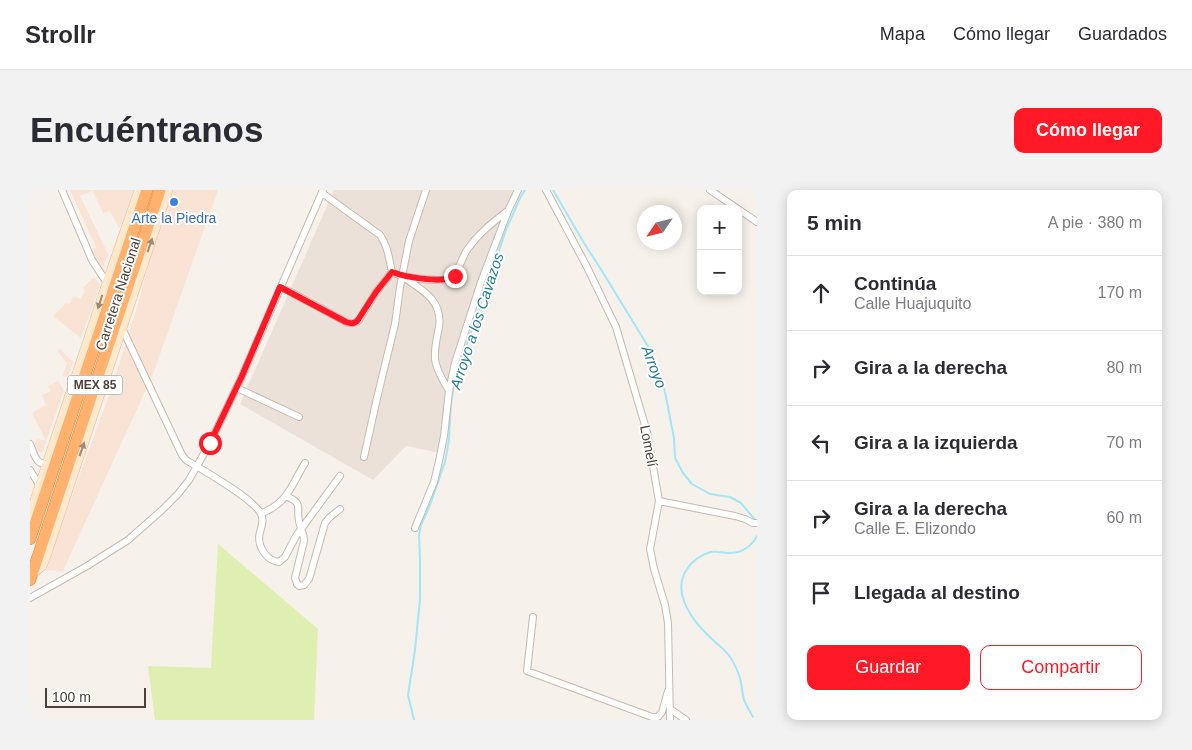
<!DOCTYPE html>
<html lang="es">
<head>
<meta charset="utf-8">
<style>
  body { margin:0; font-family:Arial,sans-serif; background:#f2f2f3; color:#2b2b33 }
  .controls { position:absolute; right:15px; top:15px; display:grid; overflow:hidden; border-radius:10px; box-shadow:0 2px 12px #0003 }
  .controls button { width:45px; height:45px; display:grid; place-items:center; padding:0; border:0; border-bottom:1px solid #e1e1e2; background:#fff; color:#2b2b33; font:25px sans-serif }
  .compass { position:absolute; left:607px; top:15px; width:45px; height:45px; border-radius:50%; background:#fff; box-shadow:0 2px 12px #0003; rotate:235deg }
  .scale { position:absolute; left:15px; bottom:12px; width:101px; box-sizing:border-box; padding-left:5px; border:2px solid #4c4038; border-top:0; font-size:14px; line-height:18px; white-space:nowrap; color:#4c4038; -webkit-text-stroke:4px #fff; paint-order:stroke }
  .stop { position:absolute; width:15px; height:15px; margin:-11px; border:4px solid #ff1926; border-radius:50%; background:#fff }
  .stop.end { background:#ff1926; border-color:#fff; box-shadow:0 1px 5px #0008 }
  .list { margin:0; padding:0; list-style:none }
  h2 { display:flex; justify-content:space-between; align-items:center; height:65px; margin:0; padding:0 20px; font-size:21px }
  h2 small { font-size:16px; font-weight:400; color:#7c7c81 }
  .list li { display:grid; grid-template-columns:32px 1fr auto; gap:15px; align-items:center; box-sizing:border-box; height:75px; padding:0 20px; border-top:1px solid #e1e1e2 }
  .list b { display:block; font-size:19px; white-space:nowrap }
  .list p { margin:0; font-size:16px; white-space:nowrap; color:#7c7c81 }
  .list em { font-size:16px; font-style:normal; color:#7c7c81 }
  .actions { display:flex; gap:10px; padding:15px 20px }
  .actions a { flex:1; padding:11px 0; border:1px solid #ff1926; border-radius:10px; text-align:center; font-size:18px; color:#ff1926 }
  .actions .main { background:#ff1926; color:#fff }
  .icon { flex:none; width:28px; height:28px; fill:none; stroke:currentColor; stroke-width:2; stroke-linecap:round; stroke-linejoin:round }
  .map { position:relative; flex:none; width:727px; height:530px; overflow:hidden; border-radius:10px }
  header { display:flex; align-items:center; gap:30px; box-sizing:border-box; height:70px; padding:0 25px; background:#fff; border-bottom:1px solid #e1e1e2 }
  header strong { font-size:24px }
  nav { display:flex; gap:28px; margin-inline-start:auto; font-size:18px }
  .intro { display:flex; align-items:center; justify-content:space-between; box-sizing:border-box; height:120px; padding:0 30px }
  h1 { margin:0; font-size:35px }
  .button { padding:12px 22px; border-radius:10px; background:#ff1926; color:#fff; font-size:18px; font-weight:700 }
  main { display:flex; gap:30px; padding:0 30px }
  aside { flex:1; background:#fff; border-radius:10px; box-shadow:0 2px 12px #0003 }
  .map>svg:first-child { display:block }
</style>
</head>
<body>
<header>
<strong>Strollr</strong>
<nav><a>Mapa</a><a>Cómo llegar</a><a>Guardados</a></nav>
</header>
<div class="intro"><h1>Encuéntranos</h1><a class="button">Cómo llegar</a></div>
<main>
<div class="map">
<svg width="727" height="530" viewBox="0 0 727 530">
  <rect width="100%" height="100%" fill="#f7f1eb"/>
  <path fill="#ebe1d9" d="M304,0h180l-27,70 -26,85 -17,91 -4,17 -34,-7 -33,34 -133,-76z"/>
  <path fill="#f9e3d5" d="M40,0h63l-12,35 -2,3 -9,-17 -7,2 -10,-22 -13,5 28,58 -6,19 -10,-17 2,-3 -1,-4 3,-2z
    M143,0h45l-65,184 -90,197 -17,-1 12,-36 53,-144 27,-86 12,-46z
    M64,87l6,8 -19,53 -28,-22 13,-13 4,1 3,-8 8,3 4,-9 -2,-2z
    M29,158l14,14 -5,15 -5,-1 4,-13 -9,-11z
    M28,191l6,9 -22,63 -9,-4 4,-10 9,2 -14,-28 14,-8 -4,-10 9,-4 -3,-5z"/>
  <path fill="#dfeeb1" d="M188,354l100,85 -4,91h-159l-7,-54 63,2z"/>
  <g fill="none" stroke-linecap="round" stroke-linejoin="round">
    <path stroke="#a3e6f7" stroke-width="2" d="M523,0l31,53 18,28 47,77 8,20 8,24 9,46 1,20 8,15 9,11 18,10 20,3 11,6 15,18
      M384,530l-6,-25 7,-45 5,-51v-39l-1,-25 2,-10 9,-20 15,-43 4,-23 2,-36 3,-19 7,-23 45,-131 14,-32 5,-8
      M725,530c-4,-6 -8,-13 -11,-20 -2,-7 -2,-15 -4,-22 -2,-6 -5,-13 -8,-18 -4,-8 -11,-13 -18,-19 -19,-17 -44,-47 -27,-72 5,-8 15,-15 24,-17 7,-1 13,1 19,1 12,0 22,-7 27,-17"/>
    <defs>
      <path id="street" d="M32,0l30,70 15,23
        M516,0l41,77 29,60 31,105 12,69 -9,48 4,20 11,36 3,18 2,97
        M680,0l28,19
        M292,3l58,42c8,11 9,24 12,37
        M708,19l19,13
        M362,82c3,2 7,3 11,4 9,2 43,7 50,1 5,-4 9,-20 14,-27 11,-16 25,-27 39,-38
        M373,87c19,13 40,23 36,50 -2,11 -5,21 -4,32 1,12 9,22 14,32
        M251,97l65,35c5,2 9,2 13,-2l17,-28 16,-20
        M92,138l60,127 4,5c17,10 68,39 75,54 4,8 -1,15 -2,23 0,11 8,24 20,25l6,-5 11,-21 44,-60
        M207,198l62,29
        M0,254c4,9 6,23 18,19
        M334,267l13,-59 18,-74 5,-37 9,-46 17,-51
        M0,280l10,16
        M256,306c18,8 10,10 13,25 1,7 5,12 5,20l-9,37 2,6 2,2 5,-1 5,-6 16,-56 4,-5 11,-9
        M629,311l76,15 10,3 8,4h4
        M231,324c5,-3 10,-5 14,-8 14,-9 21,-29 30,-43
        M385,338l19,-46 5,-21 5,-25 5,-45 6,-28 26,-81 27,-71 10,-21
        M0,408l57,-32 41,-26 34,-30 16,-16 11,-14 21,-37 32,-67 81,-186
        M503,427l-6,54 125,46h6l4,-5 6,-21
        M640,519l16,11"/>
      <path id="secondary" d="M0,327l5,-17 72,-217 32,-93
        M2,384l10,-8 4,-10 122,-366"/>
      <path id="highway" d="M0,349l117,-349
        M0,390l130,-390"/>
    </defs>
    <use href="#street" stroke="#c6b9af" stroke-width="8"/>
    <use href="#secondary" stroke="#ddbd99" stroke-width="10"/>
    <use href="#highway" stroke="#eb8030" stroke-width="12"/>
    <use href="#street" stroke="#fff" stroke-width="6"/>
    <use href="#secondary" stroke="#ffe8cc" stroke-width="9"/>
    <use href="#highway" stroke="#ffb16d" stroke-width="11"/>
  </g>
  <defs><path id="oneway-solid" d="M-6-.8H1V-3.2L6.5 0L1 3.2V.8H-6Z" transform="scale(1.25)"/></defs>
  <g fill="#9d8c7b">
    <use href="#oneway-solid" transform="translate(120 55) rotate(-71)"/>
    <use href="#oneway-solid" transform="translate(70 112) rotate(108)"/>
    <use href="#oneway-solid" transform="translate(52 259) rotate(-71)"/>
  </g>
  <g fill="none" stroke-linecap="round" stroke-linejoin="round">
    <path stroke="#ff1926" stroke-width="6" d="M180,253l32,-67 38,-89 66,35c5,2 9,2 12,-2l18,-28 16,-20c13,5 51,12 63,4"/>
  </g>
  <circle fill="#3f7fe0" stroke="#fff" stroke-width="2" cx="144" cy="12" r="5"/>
  <g text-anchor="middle" stroke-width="4" stroke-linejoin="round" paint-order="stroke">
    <rect fill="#fff" stroke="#827974" stroke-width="1" x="37.5" y="185.5" width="55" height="19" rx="4"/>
    <g font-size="12" font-weight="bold" fill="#4c4038">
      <text x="65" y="199">MEX 85</text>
    </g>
    <g font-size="14" fill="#366cbe" stroke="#fff">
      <text x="144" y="33">Arte la Piedra</text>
    </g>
    <g font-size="14" fill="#4c4038" stroke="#fff">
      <text transform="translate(88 104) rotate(-72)" y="5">Carretera Nacional</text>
      <text transform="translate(619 256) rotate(79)" y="5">Lomelí</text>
    </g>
    <g font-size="15" font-style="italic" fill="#207d96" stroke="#fff">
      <text transform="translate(447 131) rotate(-72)" y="5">Arroyo a los Cavazos</text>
      <text transform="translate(624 177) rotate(69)" y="5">Arroyo</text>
    </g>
  </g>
</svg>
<div class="controls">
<button>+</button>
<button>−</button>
</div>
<svg class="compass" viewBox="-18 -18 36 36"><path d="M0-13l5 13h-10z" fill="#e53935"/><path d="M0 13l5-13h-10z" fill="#7c7c81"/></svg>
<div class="scale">100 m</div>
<div class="stop" style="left:180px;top:253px"></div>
<div class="stop end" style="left:425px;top:86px"></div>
</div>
<aside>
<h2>5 min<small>A pie · 380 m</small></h2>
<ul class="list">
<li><svg class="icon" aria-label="ahead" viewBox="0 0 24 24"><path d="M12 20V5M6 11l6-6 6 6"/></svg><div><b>Continúa</b><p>Calle Huajuquito</p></div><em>170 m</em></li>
<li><svg class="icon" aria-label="right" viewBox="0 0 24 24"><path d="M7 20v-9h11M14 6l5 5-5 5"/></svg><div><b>Gira a la derecha</b></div><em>80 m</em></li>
<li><svg class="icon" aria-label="left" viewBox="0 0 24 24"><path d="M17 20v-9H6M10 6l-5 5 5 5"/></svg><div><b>Gira a la izquierda</b></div><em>70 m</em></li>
<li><svg class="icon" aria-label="right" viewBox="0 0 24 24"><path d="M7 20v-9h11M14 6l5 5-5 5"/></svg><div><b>Gira a la derecha</b><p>Calle E. Elizondo</p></div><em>60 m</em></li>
<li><svg class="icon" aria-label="arrive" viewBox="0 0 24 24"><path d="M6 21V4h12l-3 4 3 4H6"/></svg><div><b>Llegada al destino</b></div></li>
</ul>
<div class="actions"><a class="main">Guardar</a><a>Compartir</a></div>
</aside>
</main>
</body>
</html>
